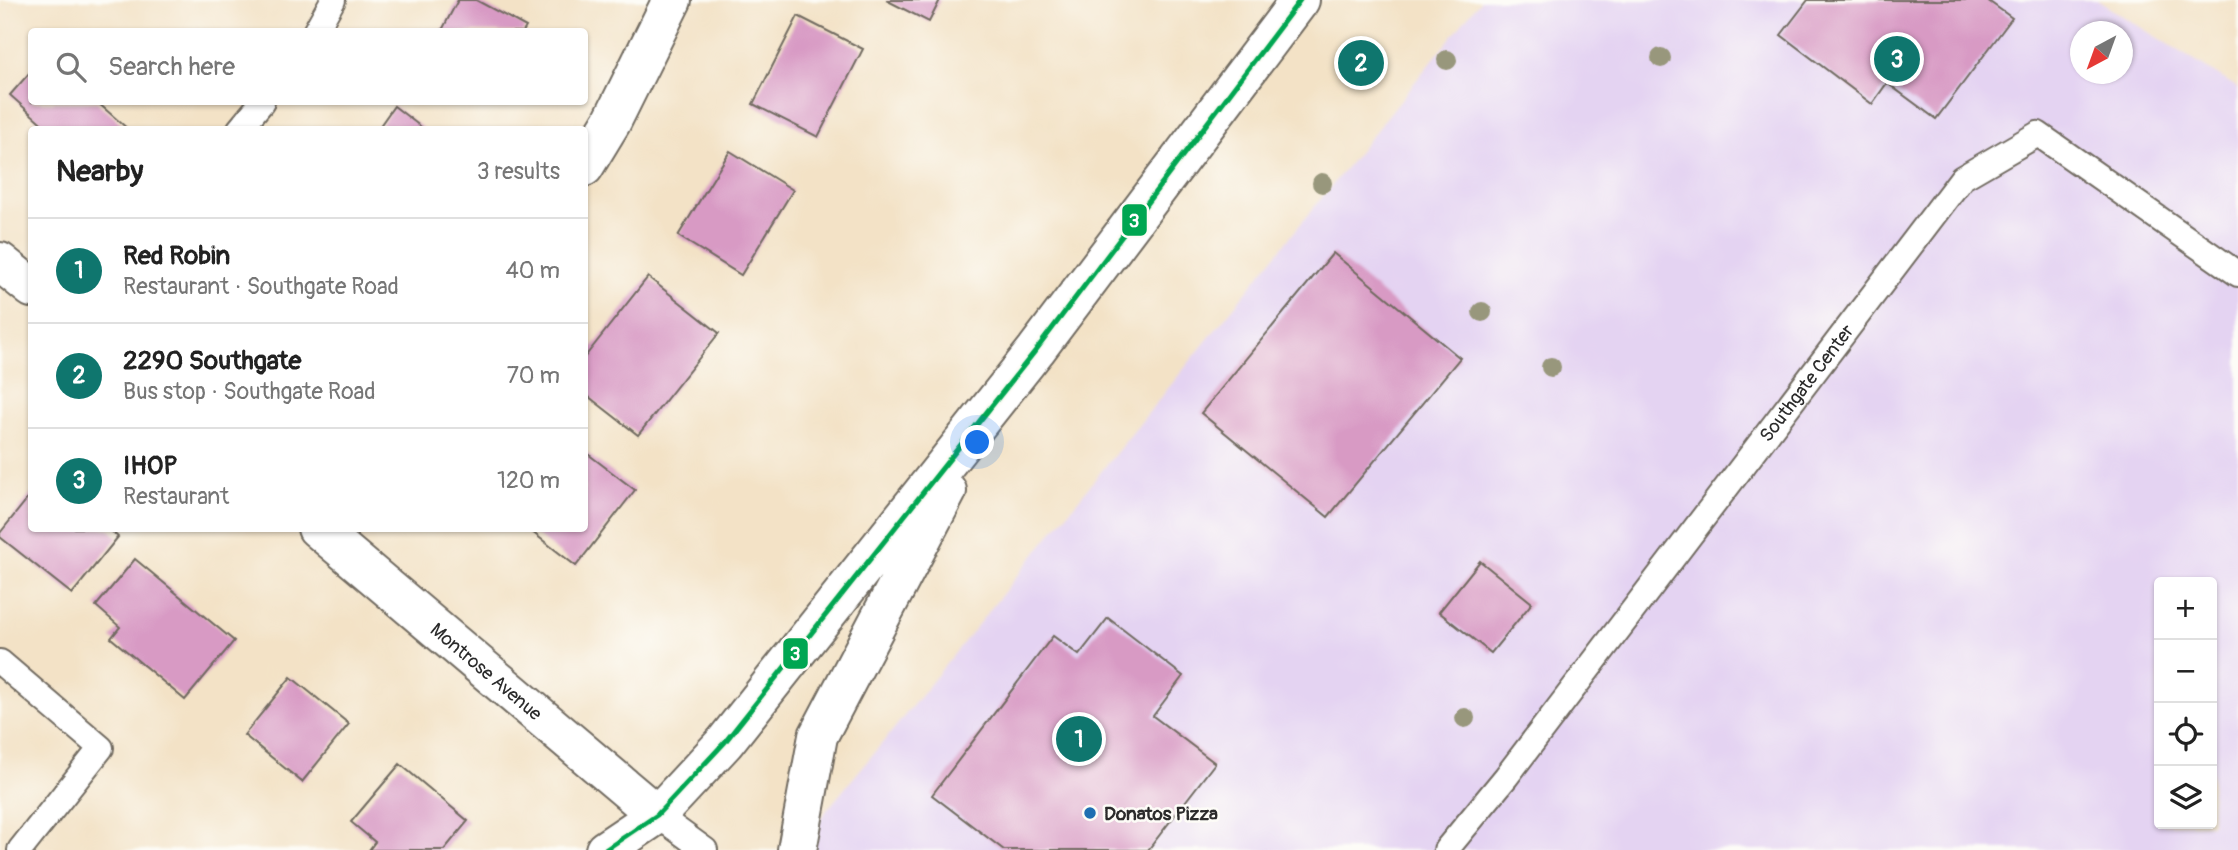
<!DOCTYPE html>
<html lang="en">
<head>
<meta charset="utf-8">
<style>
  body { margin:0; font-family:Pangolin,sans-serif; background:#f2f2f2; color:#222 }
  .controls { position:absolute; right:21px; bottom:21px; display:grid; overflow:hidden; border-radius:7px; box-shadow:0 2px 5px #0004 }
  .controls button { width:63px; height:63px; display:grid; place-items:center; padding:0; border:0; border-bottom:2px solid #e0e0e0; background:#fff; color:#222; font:35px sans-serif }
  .compass { position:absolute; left:2070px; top:21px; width:63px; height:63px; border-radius:50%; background:#fff; box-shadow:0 2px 5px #0004; rotate:221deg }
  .you { position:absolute; left:978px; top:443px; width:24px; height:24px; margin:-18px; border:5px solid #fff; border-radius:50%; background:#1a73e8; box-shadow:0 0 0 10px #1a73e833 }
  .badge { display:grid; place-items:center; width:46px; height:46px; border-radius:50%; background:#0f766e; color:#fff; font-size:23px; font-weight:700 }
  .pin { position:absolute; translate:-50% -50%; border:4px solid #fff; box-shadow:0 2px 7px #0006 }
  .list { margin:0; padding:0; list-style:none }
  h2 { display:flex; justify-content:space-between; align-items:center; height:91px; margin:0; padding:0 28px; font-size:30px }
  h2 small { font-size:23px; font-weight:400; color:#767676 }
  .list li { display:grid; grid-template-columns:46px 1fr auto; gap:21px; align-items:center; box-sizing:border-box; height:105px; padding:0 28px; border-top:2px solid #e0e0e0 }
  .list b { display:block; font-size:26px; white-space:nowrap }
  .list p { margin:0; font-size:23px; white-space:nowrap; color:#767676 }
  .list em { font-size:23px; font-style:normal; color:#767676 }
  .icon { flex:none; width:38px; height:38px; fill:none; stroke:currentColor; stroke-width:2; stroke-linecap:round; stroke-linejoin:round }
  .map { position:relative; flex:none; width:2238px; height:850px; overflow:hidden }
  .search { position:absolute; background:#fff; box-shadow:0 2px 5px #0004; left:28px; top:28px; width:560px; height:77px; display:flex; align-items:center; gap:18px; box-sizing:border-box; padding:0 24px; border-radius:7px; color:#767676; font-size:26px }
  .panel { position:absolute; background:#fff; box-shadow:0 2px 5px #0004; left:28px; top:126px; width:560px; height:406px; border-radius:7px }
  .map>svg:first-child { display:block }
</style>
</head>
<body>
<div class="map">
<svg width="2238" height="850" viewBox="0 0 2238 850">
  <rect width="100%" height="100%" fill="#fdfcf7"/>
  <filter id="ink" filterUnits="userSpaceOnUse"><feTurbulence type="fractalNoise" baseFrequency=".0143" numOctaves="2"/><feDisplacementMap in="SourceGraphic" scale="14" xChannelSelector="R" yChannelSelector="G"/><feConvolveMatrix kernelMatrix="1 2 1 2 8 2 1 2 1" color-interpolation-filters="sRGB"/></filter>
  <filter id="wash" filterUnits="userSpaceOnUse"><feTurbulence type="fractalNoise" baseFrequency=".00686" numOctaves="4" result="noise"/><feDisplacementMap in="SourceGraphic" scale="28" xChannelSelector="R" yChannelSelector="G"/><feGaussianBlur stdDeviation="1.57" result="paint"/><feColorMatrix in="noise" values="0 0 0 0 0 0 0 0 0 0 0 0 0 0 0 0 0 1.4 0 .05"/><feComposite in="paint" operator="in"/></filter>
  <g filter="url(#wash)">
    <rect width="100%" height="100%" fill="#f3e2c6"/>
    <path fill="#e4d3f2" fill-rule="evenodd" d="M1481,0h616l141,88v762h-1444l99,-120zM2080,32h42v42h-42zM2159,582h53v242h-53z"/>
    <g id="blocks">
      <path fill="#d89ac4" d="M458,0h18l50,27 -3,5h-82z
        M886,0h54l-11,22z
        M1808,0h179l25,18 -76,101 -49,-36 -15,21 -91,-69z
        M798,16l65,33 -45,88 -65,-33z
        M32,70v32h65l32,28h-80l-39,-35z
        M394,106l31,24h-48z
        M730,151l63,39 -52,85 -63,-39z
        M1333,253l127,105 -132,159 -127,-104z
        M648,277l71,56 -81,102 -54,-42v-35z
        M584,451l51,39 -59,76 -49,-38h57z
        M32,493v35h76l10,9 -46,57 -72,-57v-4z
        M135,559l99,82 -49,59 -74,-62 9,-11 -24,-21z
        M1480,561l52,42 -41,50 -52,-41z
        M1108,618l75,58 -30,40 62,47 -67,87h-144l-72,-55 121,-159 26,19z
        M291,677l58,47 -47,58 -58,-47z
        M400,764l68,57 -24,29h-75l6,-8 -24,-20z"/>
    </g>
  </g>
  <g filter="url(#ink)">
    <use href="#blocks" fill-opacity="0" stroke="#716b61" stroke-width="2"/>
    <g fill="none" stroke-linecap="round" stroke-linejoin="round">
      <defs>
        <g id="lane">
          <path d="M315,32l18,-32"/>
          <path d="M239,130l23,-28"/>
          <path d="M0,662l101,86 -81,102"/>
          <path d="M657,815l48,35"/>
          <path id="s1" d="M1446,850l60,-73 456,-599 76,-44 200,140"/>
        </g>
        <g id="street">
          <path d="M584,167l28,-46 60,-121"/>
          <path d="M0,262l32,26"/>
          <path id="s2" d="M317,528l340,287"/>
        </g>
        <path id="secondary" d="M605,850l52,-35 68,-73 311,-392 264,-350
          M797,850l21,-114 129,-245"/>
      </defs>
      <use href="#lane" stroke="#716b61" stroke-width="28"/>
      <use href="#street" stroke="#716b61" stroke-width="42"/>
      <use href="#secondary" stroke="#716b61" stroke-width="42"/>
      <use href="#lane" stroke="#fff" stroke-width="24"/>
      <use href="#street" stroke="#fff" stroke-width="38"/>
      <use href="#secondary" stroke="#fff" stroke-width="38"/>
      <defs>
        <path id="bus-1" d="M605,850l52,-35 68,-73 311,-392 264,-350"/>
      </defs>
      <use href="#bus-1" stroke="#fdfcf7" stroke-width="10"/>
      <use href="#bus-1" stroke="#00a651" stroke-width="5"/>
    </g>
    <g fill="#98977c">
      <circle cx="1661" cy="58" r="10"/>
      <circle cx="1447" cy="60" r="10"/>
      <circle cx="1322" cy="183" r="10"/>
      <circle cx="1482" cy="312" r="10"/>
      <circle cx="1551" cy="367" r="10"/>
      <circle cx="1465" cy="718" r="10"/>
    </g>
  </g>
  <circle fill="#1f6fb2" stroke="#fdfcf7" stroke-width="2.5" cx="1090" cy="813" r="7"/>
  <g text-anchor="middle" stroke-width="5" stroke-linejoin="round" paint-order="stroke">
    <g font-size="19" fill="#2b2b2b" stroke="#fdfcf7">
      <text dy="7" stroke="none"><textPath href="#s1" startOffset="590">Southgate Center</textPath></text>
      <text dy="7" stroke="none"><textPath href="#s2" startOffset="222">Montrose Avenue</textPath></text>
    </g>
    <g font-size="19" font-weight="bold" fill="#2b2b2b" stroke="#fdfcf7" text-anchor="start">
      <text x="1104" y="820">Donatos Pizza</text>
    </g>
  </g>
  <g stroke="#fdfcf7" stroke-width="2.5">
    <rect x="1121" y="203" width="27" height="34" rx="7" fill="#00a651"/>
    <rect x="782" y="637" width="27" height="33" rx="7" fill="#00a651"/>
  </g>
  <g font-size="19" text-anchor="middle" font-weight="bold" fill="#fff">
    <text x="1134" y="227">3</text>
    <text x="795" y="660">3</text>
  </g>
</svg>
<div class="controls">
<button>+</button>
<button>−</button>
<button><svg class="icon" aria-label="locate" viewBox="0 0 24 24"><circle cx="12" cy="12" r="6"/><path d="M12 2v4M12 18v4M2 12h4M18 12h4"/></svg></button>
<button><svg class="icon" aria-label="layers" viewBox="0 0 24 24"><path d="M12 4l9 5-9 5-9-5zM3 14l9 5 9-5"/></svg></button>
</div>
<svg class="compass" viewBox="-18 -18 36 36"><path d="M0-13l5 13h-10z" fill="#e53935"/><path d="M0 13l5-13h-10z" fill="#767676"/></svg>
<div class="you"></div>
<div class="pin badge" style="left:1079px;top:739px">1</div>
<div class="pin badge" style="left:1361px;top:63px">2</div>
<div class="pin badge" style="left:1897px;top:59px">3</div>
<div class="search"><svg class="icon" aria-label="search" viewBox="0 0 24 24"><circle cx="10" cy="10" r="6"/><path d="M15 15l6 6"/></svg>Search here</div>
<section class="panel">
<h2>Nearby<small>3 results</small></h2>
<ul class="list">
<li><span class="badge">1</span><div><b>Red Robin</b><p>Restaurant · Southgate Road</p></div><em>40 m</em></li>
<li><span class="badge">2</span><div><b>2290 Southgate</b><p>Bus stop · Southgate Road</p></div><em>70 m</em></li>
<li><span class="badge">3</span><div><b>IHOP</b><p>Restaurant</p></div><em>120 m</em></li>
</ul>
</section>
</div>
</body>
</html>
